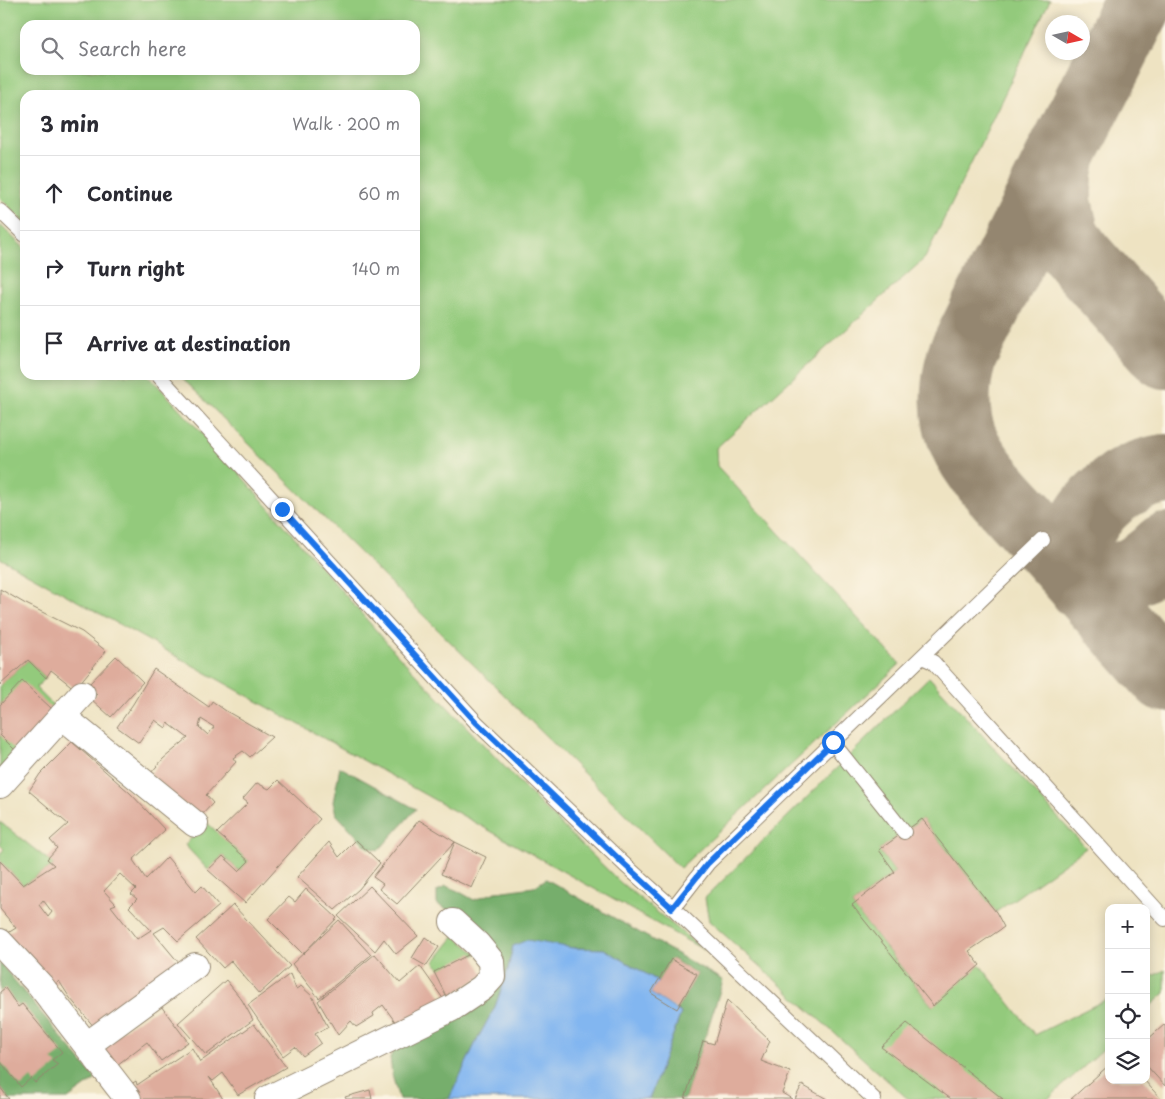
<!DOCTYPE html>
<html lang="en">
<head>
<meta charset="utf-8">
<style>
  body { margin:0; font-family:"Playpen Sans",sans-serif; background:#f7f7f7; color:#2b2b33 }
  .controls { position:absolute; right:15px; bottom:15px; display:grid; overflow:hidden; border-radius:10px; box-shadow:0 2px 12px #0003 }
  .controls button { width:45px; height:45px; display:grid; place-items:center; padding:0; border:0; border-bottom:1px solid #e1e1e2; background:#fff; color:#2b2b33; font:25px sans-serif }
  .compass { position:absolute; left:1045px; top:15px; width:45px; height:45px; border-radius:50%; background:#fff; box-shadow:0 2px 12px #0003; rotate:99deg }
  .stop { position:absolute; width:15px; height:15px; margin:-11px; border:4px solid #1a73e8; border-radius:50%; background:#fff }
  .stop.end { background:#1a73e8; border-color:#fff; box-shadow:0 1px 5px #0008 }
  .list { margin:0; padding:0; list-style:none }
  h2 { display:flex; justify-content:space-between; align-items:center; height:65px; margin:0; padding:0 20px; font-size:21px }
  h2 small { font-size:16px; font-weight:400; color:#7c7c81 }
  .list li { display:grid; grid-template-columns:32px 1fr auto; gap:15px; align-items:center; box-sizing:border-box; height:75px; padding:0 20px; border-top:1px solid #e1e1e2 }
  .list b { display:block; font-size:19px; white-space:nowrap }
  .list em { font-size:16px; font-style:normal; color:#7c7c81 }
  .icon { flex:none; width:28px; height:28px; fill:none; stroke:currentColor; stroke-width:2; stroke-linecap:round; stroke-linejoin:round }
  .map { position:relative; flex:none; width:1165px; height:1099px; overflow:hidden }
  .search { position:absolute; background:#fff; box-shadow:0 2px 12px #0003; left:20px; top:20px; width:400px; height:55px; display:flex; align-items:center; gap:12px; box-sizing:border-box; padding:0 18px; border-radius:15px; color:#7c7c81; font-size:19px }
  .panel { position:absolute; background:#fff; box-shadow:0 2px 12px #0003; left:20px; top:90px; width:400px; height:290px; border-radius:15px }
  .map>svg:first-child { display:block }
</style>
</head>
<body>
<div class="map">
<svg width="1165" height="1099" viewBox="0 0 1165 1099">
  <rect width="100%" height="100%" fill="#fcf5e5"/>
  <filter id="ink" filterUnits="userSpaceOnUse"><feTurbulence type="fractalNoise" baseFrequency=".02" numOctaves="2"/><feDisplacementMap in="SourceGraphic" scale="10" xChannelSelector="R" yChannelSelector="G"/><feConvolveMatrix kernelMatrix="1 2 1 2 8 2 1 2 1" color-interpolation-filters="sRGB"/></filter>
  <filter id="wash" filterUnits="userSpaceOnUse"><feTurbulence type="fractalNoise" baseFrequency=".0096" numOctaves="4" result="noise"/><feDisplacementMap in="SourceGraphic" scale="20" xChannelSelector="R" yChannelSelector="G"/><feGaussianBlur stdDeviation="1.12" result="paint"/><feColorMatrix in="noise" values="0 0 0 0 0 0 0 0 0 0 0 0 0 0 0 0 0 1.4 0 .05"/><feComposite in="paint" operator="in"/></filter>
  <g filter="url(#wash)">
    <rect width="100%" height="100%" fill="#eee3c2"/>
    <path fill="#93ca7c" stroke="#677a4d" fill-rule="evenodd" d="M0,0h1050l-125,258 -209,190 1,18 183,198 -220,204 -501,-493h236v-280h-390v128l-25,-25zM25,25h390v45h-390z
      M0,225l25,24v126h123l89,96 158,181 147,154 79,77 83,67 -704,-392z
      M28,660l18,18 -10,10 23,23 -59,61v-87z
      M929,677l157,171 -90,64 -74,-93 -43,31 16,22 -43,33 80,101 48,-41 55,70 74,-37v46l-61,55h-140l-199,-178 -4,-23z
      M0,822l47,37 7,6 -31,20 -23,-24v-7l4,-5 -4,-4z
      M206,822l43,39 -10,10 -16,-15 -15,14 -23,-25z
      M455,936l22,18 -36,15 -7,-7z
      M1165,970v23l-19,17v-31z"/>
    <path fill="#76ae6c" stroke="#586c45" d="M340,767l76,42 -37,41 -11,-2 -32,-34 -3,-12z
      M546,879l173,99 4,3 -38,118h-36l32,-86 -4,-4 20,-35 -25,-15 -14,22 -54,-32 -91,-3 -6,27 -12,34 -17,31 -29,61h-50l-7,-24 -2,-18 7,-10 101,-70 -45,-64 -16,-9v-13l9,-5 12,5 16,9 22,-8 38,-5z
      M0,963l96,116 -28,20h-59l-9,-12z"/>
    <path fill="#82b6f0" stroke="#5e7087" d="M527,940l46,8 31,1 54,32 -7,12 30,20 -32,86h-200l29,-61 17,-31 12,-34 6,-27z"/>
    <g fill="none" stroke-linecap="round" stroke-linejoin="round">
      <path stroke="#948670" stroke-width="70" d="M1140,0l-78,154 -4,19 -1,29 7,31 5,10 10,14 86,97
        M1062,154l-100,202c-8,29 -10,59 2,86 13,30 47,62 69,87 44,49 88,98 132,148
        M1070,570c1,-9 2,-19 5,-27 14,-40 49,-68 90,-74
        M1083,586c33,-4 59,-14 82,-38"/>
    </g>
    <g id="blocks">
      <path fill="#deac9c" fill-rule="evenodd" d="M0,589l24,14 58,29 24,19 -31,38 -24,-19 -5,8 -18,-18 -28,25z
        M116,656l27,26 -32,35 -20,-18 6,-5 -9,-9z
        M154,669l55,38 3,-6 14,10 46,26 -22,20 -7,-6 -10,7 3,4 -30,33 7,8 -14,15 -49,-44 13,-15 25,-21 -20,-15 -2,5 -11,-8 -16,23 -22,-16 16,-23zM201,719l13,8 -6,8 -9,-8z
        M22,681l29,27 5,6 -38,39 -18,-18v-30z
        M72,742l58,51 35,37 -32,30 13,19 21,-22 29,35 6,-6 17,20 -41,35 -14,-14 -10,6 25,30 -84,65 -25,-30 -11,-17 -8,7 -48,-52 13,-8 -16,-19v-48l23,24 31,-20 -7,-6 10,-11 -7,-8 18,-16 -39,-33 11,-17zM120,874l16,15 -5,5 6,5 -8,8 22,23 -14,9 -26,-33 5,-2 -12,-13zM43,900l9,12 -4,5 -9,-12z
        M278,780l42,39 -75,84 -37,-33 15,-14 16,15 10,-10 -32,-28 31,-30 -5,-4 14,-16 12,6z
        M922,819l74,93 8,15 -35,24 11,14 -47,41 -81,-101 43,-33 -16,-22z
        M419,820l36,22 31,15 -14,31 -31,-14 14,-32 -58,62 -18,-15 4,-5 -10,-7z
        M356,840l24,23 -21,26 -24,21 -38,-33 32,-35 10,15z
        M370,886l48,50 -22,18 -12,-15 -9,12 -37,-35z
        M306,889l31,29 -34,36 -35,-35 21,-22 6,5z
        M233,905l57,61 -31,28 -28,-33 -8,7 -27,-29z
        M339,920l32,35 -52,43 -27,-34z
        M425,937l14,10 -13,19 -14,-8z
        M472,953l12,22 -37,23 -13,-26z
        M375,954l25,29 20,-17 24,34 -45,27 -16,-22 -10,8 1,3 -18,11 -5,-6 -13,14 -20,-34z
        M671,959l26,15 -20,35 -26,-16z
        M290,974l6,15 5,-3 11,10 16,31 -13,7 6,9 -18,13 -8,-9 -12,9 -35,-51z
        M226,980l16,20 11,20 -47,35 -28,-32z
        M5,988l13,19 4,-3 40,48 -10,8 6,4 -23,19 -4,-5 -10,9 -21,-26v-69z
        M727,1000l43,41 -9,20 29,11 -8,21 10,6h-107l18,-58 11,3z
        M161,1006l27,36 -27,19 -14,-19 -34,26 -18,-20z
        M907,1023l96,76h-52l-70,-52z
        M254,1024l32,43 -48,28 -15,-22 -10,8 -4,-4 14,22h-89l-9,-11 11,-7 1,4 55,-37 8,14z
        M1165,1024v62l-19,-21v-24z
        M1109,1065v15h35l17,19h-90z
        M802,1085l25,14h-32z
        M0,1087l9,12h-9z
        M370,1090l2,9h-26l-1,-2z"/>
    </g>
  </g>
  <g filter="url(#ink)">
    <use href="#blocks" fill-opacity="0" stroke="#948670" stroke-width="1"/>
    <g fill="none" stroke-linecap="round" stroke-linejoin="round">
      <defs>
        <path id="lane" d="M0,211l25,24
          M158,375l318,347 149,143 48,43 201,191
          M922,657l11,5 232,257
          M833,743l71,89
          M673,908l35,-45 335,-323"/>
        <path id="street" d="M62,716l133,108
          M0,785l82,-91
          M0,942l40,43 88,114
          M87,1045l108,-79
          M268,1099l184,-91 30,-20 10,-11 -1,-16 -14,-17 -24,-22"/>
      </defs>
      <use href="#lane" stroke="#948670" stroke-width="16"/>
      <use href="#street" stroke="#948670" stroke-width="28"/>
      <use href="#lane" stroke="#fff" stroke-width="14"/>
      <use href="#street" stroke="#fff" stroke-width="26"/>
    </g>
  </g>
  <g fill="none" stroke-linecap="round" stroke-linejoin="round" filter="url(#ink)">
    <path stroke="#1a73e8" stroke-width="6" d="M282,509l194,213 149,143 47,43 36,-45 125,-121"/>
  </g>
</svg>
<div class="controls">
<button>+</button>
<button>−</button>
<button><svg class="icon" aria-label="locate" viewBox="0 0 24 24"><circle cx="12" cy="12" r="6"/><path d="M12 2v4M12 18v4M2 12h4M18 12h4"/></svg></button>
<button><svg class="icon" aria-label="layers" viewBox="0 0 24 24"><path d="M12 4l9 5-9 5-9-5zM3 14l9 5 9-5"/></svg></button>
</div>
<svg class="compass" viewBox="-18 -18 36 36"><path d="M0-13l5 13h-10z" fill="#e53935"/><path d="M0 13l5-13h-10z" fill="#7c7c81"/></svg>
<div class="stop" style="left:833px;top:742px"></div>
<div class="stop end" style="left:282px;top:509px"></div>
<div class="search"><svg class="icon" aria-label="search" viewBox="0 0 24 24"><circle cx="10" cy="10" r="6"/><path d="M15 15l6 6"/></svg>Search here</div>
<section class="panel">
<h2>3 min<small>Walk · 200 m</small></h2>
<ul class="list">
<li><svg class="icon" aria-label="ahead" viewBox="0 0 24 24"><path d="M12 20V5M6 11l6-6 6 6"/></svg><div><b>Continue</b></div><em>60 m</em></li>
<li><svg class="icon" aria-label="right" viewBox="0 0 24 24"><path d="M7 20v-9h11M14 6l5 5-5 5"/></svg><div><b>Turn right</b></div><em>140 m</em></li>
<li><svg class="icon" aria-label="arrive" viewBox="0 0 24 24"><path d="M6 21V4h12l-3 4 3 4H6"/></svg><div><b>Arrive at destination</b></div></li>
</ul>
</section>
</div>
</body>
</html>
